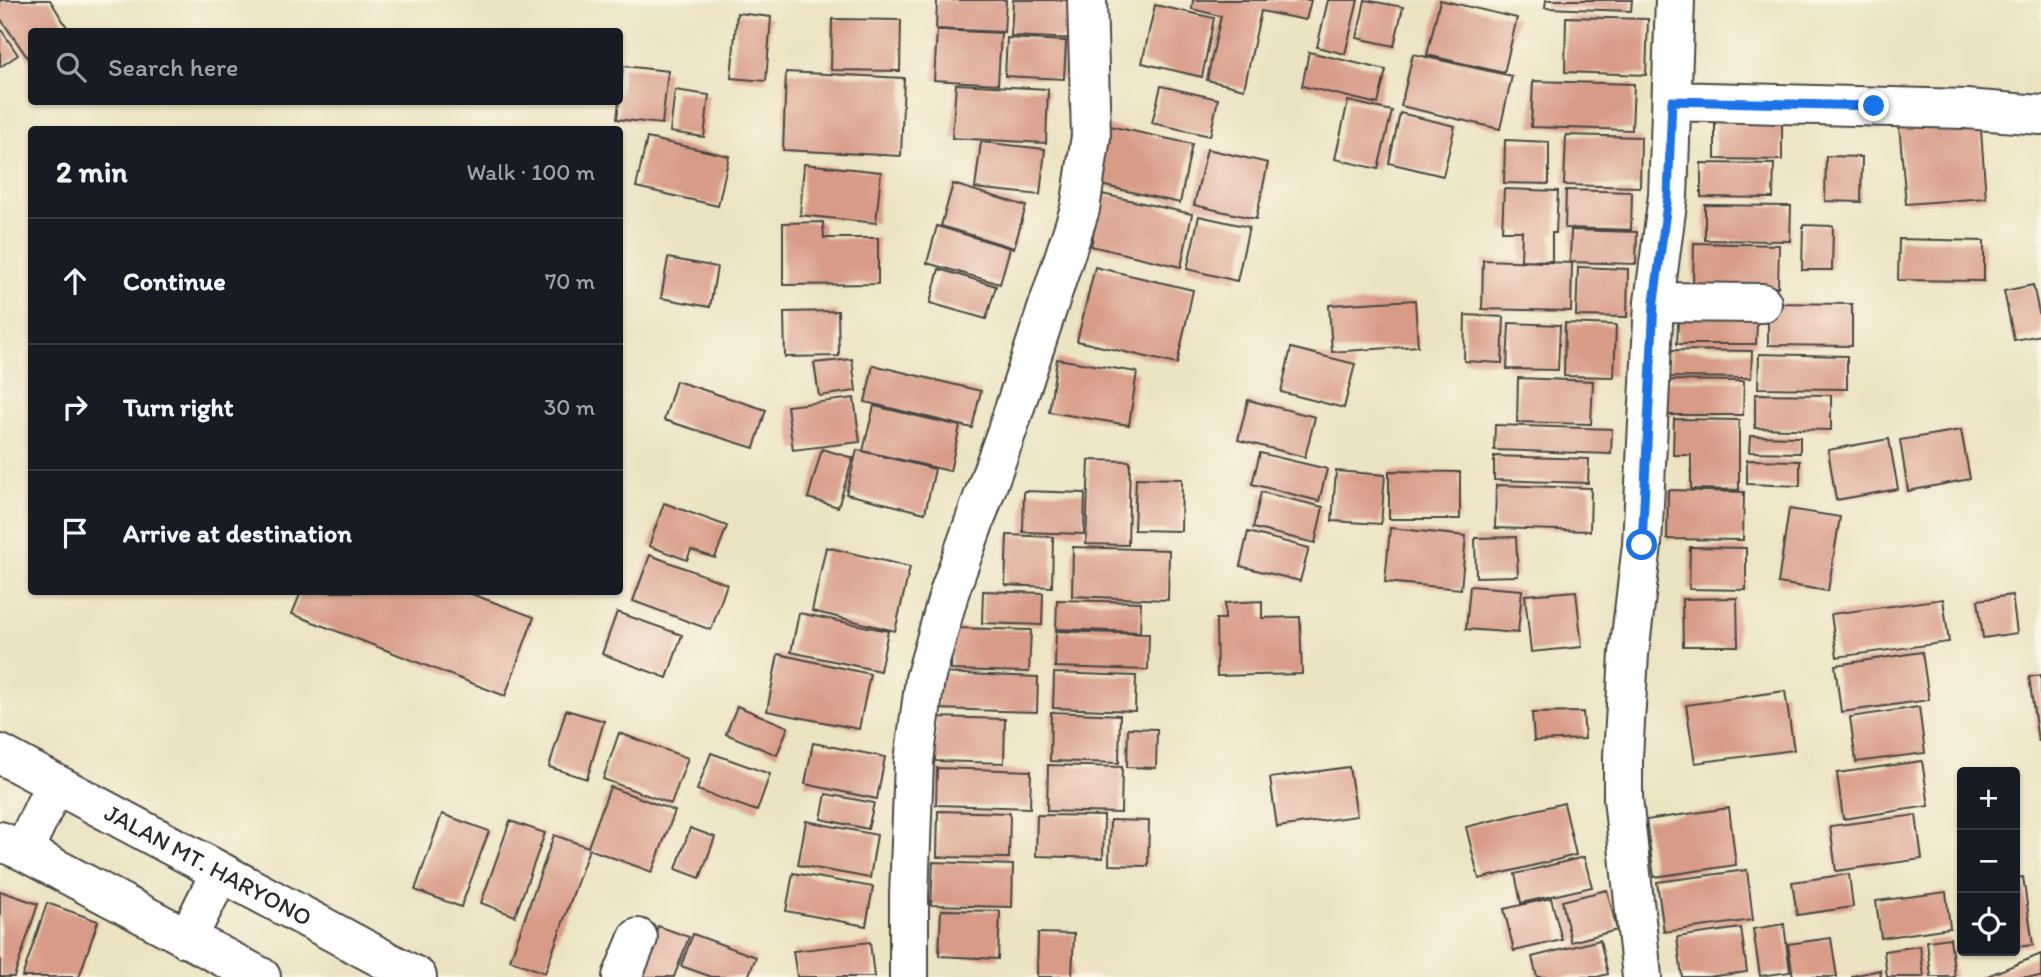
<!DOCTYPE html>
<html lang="en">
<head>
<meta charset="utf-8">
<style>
  body { margin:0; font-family:Itim,sans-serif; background:#20242c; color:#f1f3f6 }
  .controls { position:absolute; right:21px; bottom:21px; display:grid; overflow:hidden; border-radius:7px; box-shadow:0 2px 5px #0004 }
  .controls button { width:63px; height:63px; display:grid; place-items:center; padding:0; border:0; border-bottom:2px solid #363941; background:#171b24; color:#f1f3f6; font:35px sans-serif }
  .stop { position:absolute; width:21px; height:21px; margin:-16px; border:5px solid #1a73e8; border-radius:50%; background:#fff }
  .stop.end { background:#1a73e8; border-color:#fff; box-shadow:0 2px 7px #0008 }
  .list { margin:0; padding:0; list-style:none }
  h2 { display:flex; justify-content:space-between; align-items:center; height:91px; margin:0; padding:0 28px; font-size:30px }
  h2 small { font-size:23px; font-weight:400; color:#9ea1a6 }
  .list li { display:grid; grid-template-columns:46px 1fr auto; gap:21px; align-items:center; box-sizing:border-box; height:126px; padding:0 28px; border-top:2px solid #363941 }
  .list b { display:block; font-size:26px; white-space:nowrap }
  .list em { font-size:23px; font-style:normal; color:#9ea1a6 }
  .icon { flex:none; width:38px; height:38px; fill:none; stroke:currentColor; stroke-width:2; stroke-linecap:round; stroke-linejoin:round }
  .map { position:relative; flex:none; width:2041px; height:977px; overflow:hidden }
  .search { position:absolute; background:#171b24; box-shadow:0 2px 5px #0004; left:28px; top:28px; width:595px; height:77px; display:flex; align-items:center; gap:18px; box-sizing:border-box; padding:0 24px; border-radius:7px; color:#9ea1a6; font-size:26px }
  .panel { position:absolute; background:#171b24; box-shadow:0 2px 5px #0004; left:28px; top:126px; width:595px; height:469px; border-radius:7px }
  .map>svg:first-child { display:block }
</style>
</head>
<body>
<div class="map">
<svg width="2041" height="977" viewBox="0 0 2041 977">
  <rect width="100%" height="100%" fill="#fcf5e5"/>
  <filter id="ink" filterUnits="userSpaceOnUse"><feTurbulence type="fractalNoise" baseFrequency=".0143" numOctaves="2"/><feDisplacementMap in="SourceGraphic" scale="14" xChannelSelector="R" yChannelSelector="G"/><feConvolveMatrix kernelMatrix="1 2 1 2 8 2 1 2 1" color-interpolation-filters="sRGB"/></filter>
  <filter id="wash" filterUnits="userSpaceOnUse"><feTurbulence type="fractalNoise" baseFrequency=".00686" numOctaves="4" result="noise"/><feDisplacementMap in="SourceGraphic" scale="28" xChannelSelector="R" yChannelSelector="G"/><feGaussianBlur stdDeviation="1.57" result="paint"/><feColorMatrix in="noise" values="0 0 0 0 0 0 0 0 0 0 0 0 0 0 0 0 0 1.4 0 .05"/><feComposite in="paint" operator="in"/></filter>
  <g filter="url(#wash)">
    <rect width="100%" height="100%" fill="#ebe3c1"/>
    <g id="blocks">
      <path fill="#d89b88" d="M0,0h50l20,32h-38v32l-32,-46z
        M937,0h69l-2,32 -68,-3z
        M1013,0h66l-2,39 -66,-3z
        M1193,0h118l-5,20 -45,-9 -17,78 -37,-9 14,-64 -29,-7z
        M1328,0h30l-13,54 -28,-7z
        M1365,0l38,7 -9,39 -37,-8z
        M1440,0l77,18 -13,55 -77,-18z
        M1546,0h86l-1,11 -86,-3z
        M1155,5l59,13 -12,59 -60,-14z
        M737,13l34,4 -5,64 -35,-3z
        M1566,17l82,2 -2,56 -81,-3z
        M832,19l69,1 -1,51 -69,-1z
        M0,28l18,27 -18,12z
        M937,30l64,3 -3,51 -64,-4z
        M1007,38l59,3 -2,38 -59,-3z
        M1309,52l77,18 -8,34 -76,-18z
        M1413,54l99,22 -12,53 -99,-23z
        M623,66l45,5 -6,53 -45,-5z
        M786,72l118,6 -3,78 -118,-6z
        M1533,81l101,3 -2,46 -101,-3z
        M956,84l92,5 -2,54 -94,-5z
        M1161,86l57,13 -8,37 -58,-13z
        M675,90l34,5 -5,42 -34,-5z
        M1348,101l44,10 -14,58 -43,-10z
        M1400,113l55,13 -12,50 -54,-13z
        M1980,117l6,81 -80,6 -7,-80z
        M1715,119l67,1v40l-67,-1z
        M1105,125l87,19 -12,59 -88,-20z
        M1566,135l75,2 -1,50 -76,-2z
        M647,138l82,18 -11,50 -82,-19z
        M1505,140l44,2v42l-45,-1z
        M981,142l64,7 -5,46 -65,-7z
        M1207,149l61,14 -12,56 -62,-14z
        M1826,156l36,1 -1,45 -36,-1z
        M1701,163l73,1 -1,34 -72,-1z
        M804,164l77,8 -5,51 -76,-8z
        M953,184l73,22 -12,42 -73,-22z
        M1504,189l54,2 -2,42h-4v28l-31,-1 1,-29h-20z
        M1566,190l66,2 -1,38 -66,-2z
        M1102,194l90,20 -11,53 -90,-21z
        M1705,205l86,1 -1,35 -85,-1z
        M1199,216l50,11 -12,54 -50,-12z
        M823,222l1,16h54v46l-95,1v-62z
        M1803,225l30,1 -1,44h-30z
        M937,226l73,22 -10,36 -73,-21z
        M1571,230l66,2 -1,32 -66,-2z
        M1899,239l85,2v40l-86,-1z
        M1694,243l85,2 -1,42 -85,-2z
        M668,258l49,9 -7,40 -49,-9z
        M1483,260l89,3 -1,48 -89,-2z
        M1095,267l98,23 -16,74 -100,-23z
        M1578,267l50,2 -1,48 -51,-1z
        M939,269l57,17 -10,33 -56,-16z
        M2033,285l8,37v13l-27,5 -10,-49z
        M1415,300l3,46 -86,6 -3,-47z
        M1768,303l84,1v42l-84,-1z
        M1679,305l79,1 -2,38h-79z
        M838,311l1,45 -54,1 -1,-45z
        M1465,315l39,2 -2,46 -38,-2z
        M1509,323l51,2 -2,45 -51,-1z
        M1565,323l51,2 -2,52 -50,-1z
        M1291,348l64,16 -11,44 -63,-16z
        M1670,350l82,1 -1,27 -81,-1z
        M1759,354l88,2v33l-89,-1z
        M852,359l4,32 -37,5 -5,-33z
        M1057,359l80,13 -8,53 -80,-13z
        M873,365l108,26 -9,37 -107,-26z
        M1518,378l75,3 -2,43 -74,-2z
        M1653,380l91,1 -1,34h-90z
        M676,381l90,29 -12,38 -90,-28z
        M1755,394l76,1v35l-76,-2z
        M854,398l6,44 -67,8 -6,-44z
        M1248,400l67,17 -10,40 -67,-17z
        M874,406l86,20 -10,45 -87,-20z
        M1674,419l65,1v70l-48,-1v-34h-18z
        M1495,425l117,4 -1,25 -117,-4z
        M1961,430l9,49 -62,12 -8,-51z
        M1750,436l50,1v16l-51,-1z
        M1889,439l9,50 -62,11 -8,-50z
        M822,449l31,9 -15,49 -30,-9z
        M857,450l78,19 -10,44 -79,-19z
        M1260,453l67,16 -8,32 -67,-17z
        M1494,456l95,3 -1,24 -94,-3z
        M1089,460l41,1 -2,84 -42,-1z
        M1747,460l53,1v25l-53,-2z
        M1336,471l49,4 -4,49 -49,-3z
        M1389,471l71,1v47h-71z
        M1136,478l46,1 -1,52 -47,-1z
        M1496,485l95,3 -1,43 -95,-3z
        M1668,490l76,2 -1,48 -76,-1z
        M1024,491l61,2 -1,41 -61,-2z
        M1261,492l62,15 -8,36 -62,-15z
        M664,503l63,23 -12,32 -24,-8 -4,10 -38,-14z
        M1789,509l51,8 -12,74 -50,-8z
        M1390,528l76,8 -5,53 -76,-7z
        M1248,532l61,16 -9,33 -60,-15z
        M1007,535l46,2 -1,50 -47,-2z
        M1516,537l2,39 -42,1 -1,-39z
        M826,547l84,20 -15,64 -83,-20z
        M1073,547l96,3 -1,50 -96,-4z
        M1690,547l56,1v42l-57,-1z
        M650,555l77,29 -16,46 -78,-29z
        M1470,586l52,4 -4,43 -52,-4z
        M983,591l60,2 -1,32 -60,-2z
        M1576,591l6,56 -51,5 -6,-57z
        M301,592h165l68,25 -29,79 -213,-82z
        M2012,595l5,38 -34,5 -5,-38z
        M1737,598l1,48h-55l-1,-47z
        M1943,599l6,43 -112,15 -6,-43z
        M1057,600l84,2 -1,30 -84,-3z
        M1262,601v17l38,-1 2,57 -85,2 -1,-57h9v-16z
        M617,612l65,23 -15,43 -65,-24z
        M799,613l89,18 -8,40 -89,-19z
        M952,628l79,2 -2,42 -78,-2z
        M1056,631l93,3 -1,36 -93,-3z
        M1922,652l7,48 -88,12 -6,-47z
        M778,654l92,20 -11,55 -92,-18z
        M938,673l100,4 -1,35 -100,-3z
        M1054,673l82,3 -1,35 -82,-3z
        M2041,675v66h-3l-9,-64z
        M1785,691l9,59 -99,13 -9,-58z
        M737,706l51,21 -11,28 -51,-21z
        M1919,707l6,46 -69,9 -6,-45z
        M566,710l38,11 -17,58 -38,-12z
        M1051,712l69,3 -1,48 -69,-2z
        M1583,712l2,27 -51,2 -2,-28z
        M936,717l69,2 -1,44 -69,-2z
        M1128,728l29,1 -1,39 -29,-1z
        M619,733l69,25 -17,46 -68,-25z
        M813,743l72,14 -8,42 -72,-15z
        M711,753l59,21 -13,37 -60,-21z
        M1922,761l7,45 -86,13 -6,-46z
        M1048,765l74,2 -1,46 -74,-2z
        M1349,767l8,49 -80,11 -7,-49z
        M937,768l94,3 -1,37 -94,-3z
        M610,787l65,24 -23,61 -63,-23 -44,124 -35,-13 44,-125 34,12z
        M826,794l48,9 -6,26 -47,-10z
        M1564,803l12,52 -97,24 -13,-52z
        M1729,808l7,57 -82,12 -8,-57z
        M938,811l72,2 -1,45 -72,-1z
        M442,814l47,17 -28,76 -46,-17z
        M1037,815l67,1 -1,42 -67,-2z
        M1916,815l6,44 -86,12 -6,-45z
        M1110,820l39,1 -1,45 -39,-1z
        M510,821l35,12 -30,83 -34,-13z
        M806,821l71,14 -7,43 -72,-13z
        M690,828l25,9 -15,41 -24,-9z
        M1584,857l8,30 -71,16 -6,-29z
        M933,862l80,3 -1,42 -81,-2z
        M1747,870l6,50 -89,12 -7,-50z
        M793,873l80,14 -7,39 -80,-15z
        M1849,874l4,33 -56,8 -5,-33z
        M2023,877l10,68 -18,2v-69z
        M1607,890l10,40 -46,12 -9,-41z
        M0,891l38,13 -24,73h-14z
        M1946,892l4,36 -69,10 -5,-37z
        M1551,898l11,42 -48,11 -10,-42z
        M47,903l51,18 -19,56h-57z
        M941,910l59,1 -2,48 -59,-3z
        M1784,924l6,48 -30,4 -7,-47z
        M658,926l31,11 -15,40h-35z
        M1741,928l6,44 -40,5h-25l-5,-40z
        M1038,933l36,1 -2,43h-35z
        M693,934l63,23 -8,20h-36l-31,-11z
        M1831,938l6,39h-44l-5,-33z
        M1950,938l5,39h-24l-4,-36z
        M1600,940l8,34 -11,3h-60l-5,-20z
        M870,942l4,35h-77l-4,-26z
        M1920,946l4,31h-37l-3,-26z
        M2041,954v23h-56z
        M1880,970l1,7h-29v-1z"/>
    </g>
  </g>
  <g filter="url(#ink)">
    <use href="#blocks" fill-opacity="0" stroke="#484742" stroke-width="2"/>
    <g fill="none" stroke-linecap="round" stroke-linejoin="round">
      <defs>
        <path id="minor" d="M1672,101l294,8 75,6
          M1654,302l108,1
          M0,841l23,10 238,126
          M23,851l32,-67
          M187,939l33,-66
          M622,977l16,-39
          M909,977v-81l5,-135 11,-82 25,-89 58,-162 72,-219 11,-73 -4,-136
          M1642,977l-19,-179v-41l6,-103 13,-109 12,-243 14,-106 7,-196"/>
        <g id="major">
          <path id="s1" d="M0,754l417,223"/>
        </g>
      </defs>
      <use href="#minor" stroke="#484742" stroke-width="42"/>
      <use href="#major" stroke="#484742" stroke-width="42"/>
      <use href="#minor" stroke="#fff" stroke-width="38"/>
      <use href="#major" stroke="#fff" stroke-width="38"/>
    </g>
  </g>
  <g fill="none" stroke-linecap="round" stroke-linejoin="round" filter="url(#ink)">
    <path stroke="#1a73e8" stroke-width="9" d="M1642,545l12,-243 14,-106 4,-95 202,5"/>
  </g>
  <g text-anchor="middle" stroke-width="6" stroke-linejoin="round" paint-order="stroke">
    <g font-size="24" fill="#2b2b2b" stroke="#fcf5e5">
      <text dy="8" stroke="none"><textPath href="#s1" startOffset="236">JALAN MT. HARYONO</textPath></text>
    </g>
  </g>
</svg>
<div class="controls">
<button>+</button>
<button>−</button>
<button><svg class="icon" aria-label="locate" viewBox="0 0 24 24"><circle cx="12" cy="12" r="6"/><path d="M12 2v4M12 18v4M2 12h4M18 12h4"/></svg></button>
</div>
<div class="stop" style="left:1642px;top:545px"></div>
<div class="stop end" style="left:1874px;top:106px"></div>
<div class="search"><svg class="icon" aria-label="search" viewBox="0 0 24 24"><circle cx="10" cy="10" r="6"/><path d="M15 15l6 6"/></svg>Search here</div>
<section class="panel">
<h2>2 min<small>Walk · 100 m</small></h2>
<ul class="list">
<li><svg class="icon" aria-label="ahead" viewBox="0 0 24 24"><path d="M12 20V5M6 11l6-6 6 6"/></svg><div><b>Continue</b></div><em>70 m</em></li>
<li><svg class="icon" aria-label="right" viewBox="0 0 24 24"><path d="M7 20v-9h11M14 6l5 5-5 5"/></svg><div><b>Turn right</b></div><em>30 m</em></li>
<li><svg class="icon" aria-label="arrive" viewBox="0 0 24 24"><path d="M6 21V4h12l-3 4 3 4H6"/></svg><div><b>Arrive at destination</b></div></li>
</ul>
</section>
</div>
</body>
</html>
